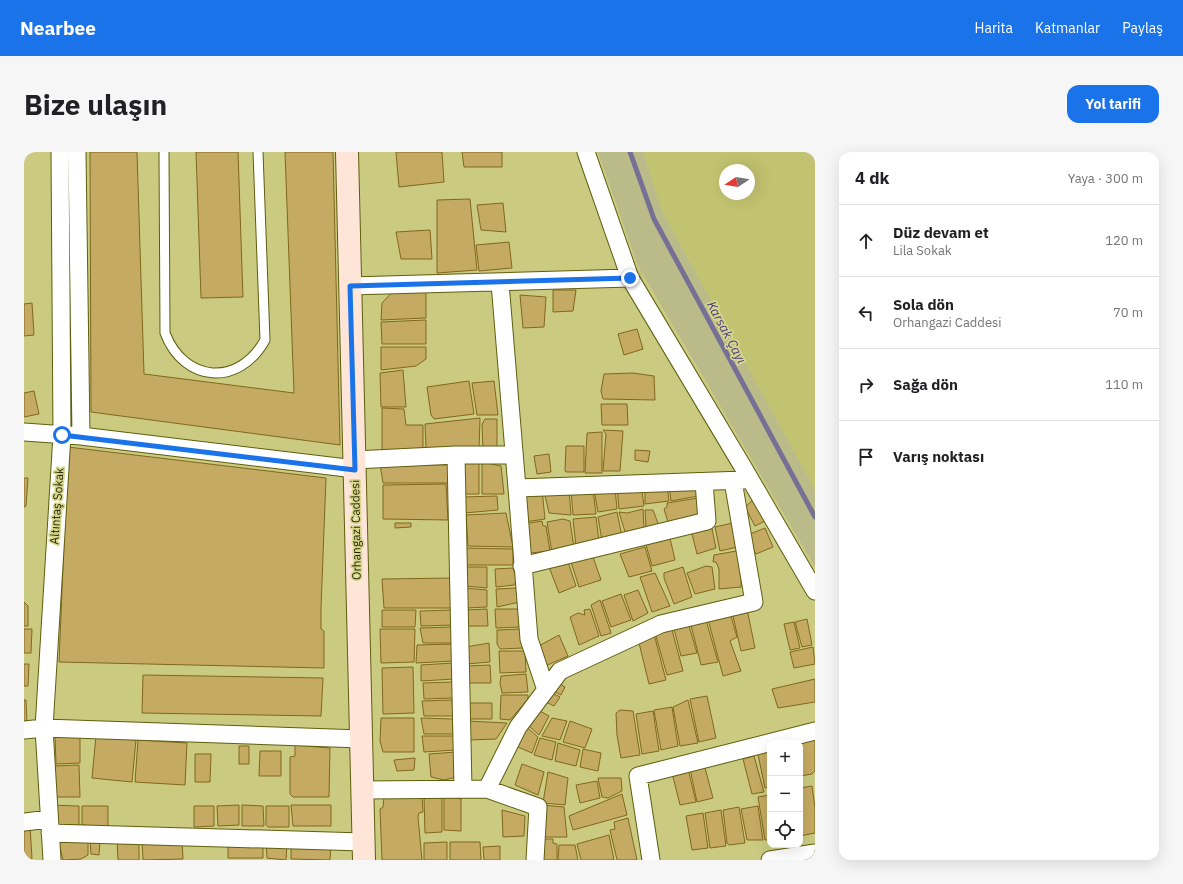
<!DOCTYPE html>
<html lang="tr">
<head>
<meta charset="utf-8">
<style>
  body { margin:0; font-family:"IBM Plex Sans",sans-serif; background:#f6f6f6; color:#202124 }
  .controls { position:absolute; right:12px; bottom:12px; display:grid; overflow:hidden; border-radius:8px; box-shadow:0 4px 16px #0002 }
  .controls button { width:36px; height:36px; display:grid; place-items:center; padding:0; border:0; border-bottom:1px solid #e0e0e0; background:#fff; color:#202124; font:20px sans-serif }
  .compass { position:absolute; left:695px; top:12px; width:36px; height:36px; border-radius:50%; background:#fff; box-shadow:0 4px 16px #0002; rotate:258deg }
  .stop { position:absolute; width:12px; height:12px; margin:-9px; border:3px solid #1a73e8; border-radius:50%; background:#fff }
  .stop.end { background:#1a73e8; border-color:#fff; box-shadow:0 1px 4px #0008 }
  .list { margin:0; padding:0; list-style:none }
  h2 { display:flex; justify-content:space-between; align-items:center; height:52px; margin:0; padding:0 16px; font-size:17px }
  h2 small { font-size:13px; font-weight:400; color:#757577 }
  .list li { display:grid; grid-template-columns:26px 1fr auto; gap:12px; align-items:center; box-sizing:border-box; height:72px; padding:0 16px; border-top:1px solid #e0e0e0 }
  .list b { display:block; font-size:15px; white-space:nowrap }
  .list p { margin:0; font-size:13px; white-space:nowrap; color:#757577 }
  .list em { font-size:13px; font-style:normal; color:#757577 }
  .icon { flex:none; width:22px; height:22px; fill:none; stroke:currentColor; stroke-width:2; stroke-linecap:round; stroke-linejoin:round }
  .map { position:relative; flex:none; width:791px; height:708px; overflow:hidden; border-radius:12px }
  header { display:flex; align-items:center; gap:24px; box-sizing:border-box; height:56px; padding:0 20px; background:#1a73e8; color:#fff }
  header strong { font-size:19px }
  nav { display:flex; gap:22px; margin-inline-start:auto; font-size:14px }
  .intro { display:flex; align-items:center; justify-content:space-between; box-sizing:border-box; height:96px; padding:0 24px }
  h1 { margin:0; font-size:28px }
  .button { padding:10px 18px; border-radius:12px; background:#1a73e8; color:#fff; font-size:14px; font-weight:700 }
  main { display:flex; gap:24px; padding:0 24px }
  aside { flex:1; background:#fff; border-radius:12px; box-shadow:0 4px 16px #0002 }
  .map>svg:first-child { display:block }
</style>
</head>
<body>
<header>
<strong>Nearbee</strong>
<nav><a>Harita</a><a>Katmanlar</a><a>Paylaş</a></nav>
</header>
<div class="intro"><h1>Bize ulaşın</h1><a class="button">Yol tarifi</a></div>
<main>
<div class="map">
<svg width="791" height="708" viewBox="0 0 791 708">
  <rect width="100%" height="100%" fill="#cacb81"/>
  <path fill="#c2c370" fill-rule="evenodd" d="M619,0h172v338l-153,-279zM701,18h24v24h-24z"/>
  <path fill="#babb89" d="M574,0h45l19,59 153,279v77l-177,-301z"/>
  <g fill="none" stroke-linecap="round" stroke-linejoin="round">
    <path stroke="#767096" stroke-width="5" d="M606,0l24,67 161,298"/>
  </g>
  <path fill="#c5aa63" stroke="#81671c" d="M66,0h47l7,222 150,19 -9,-241h48l7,293 -249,-33z
    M172,0h42l5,145 -42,1z
    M372,0h46l2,30 -45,5z
    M438,0h40v15h-38z
    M446,47l7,71 -40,3v-73z
    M479,51l3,29 -25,-2 -4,-25z
    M406,78l2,29h-31l-5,-27z
    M485,90l3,26 -33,3 -3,-26z
    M402,134v32l-45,2 1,-17 14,-15z
    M529,138h23l-3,21 -20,1z
    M496,143l26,2 -2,30 -21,1z
    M8,151l2,32 -10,1v-32z
    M402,168v24h-44l-1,-22z
    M613,177l6,20 -19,6 -6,-21z
    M357,195h45v12l-10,7 -35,4z
    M379,218l3,37h-25l-1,-34z
    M609,221l21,3 1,24 -52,-1 -2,-8 3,-17z
    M445,229l5,33 -40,5 -3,-4 -4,-28z
    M470,229l4,34h-21l-5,-32z
    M10,239l5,23 -15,3v-24z
    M577,252h26l1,21h-26z
    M358,256l22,1 2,16h17v24l-41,1z
    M456,266l-1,32 -53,-1 -1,-25z
    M461,267h12v31h-14l-1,-26z
    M579,278l20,1 -3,40h-17l3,-37z
    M578,280v41h-17l2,-40z
    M542,294h18v26h-18l-1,-2z
    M44,295l258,31 -5,130v21l3,2v37l-265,-6z
    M611,298l15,1 -2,11 -13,-2z
    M525,302l2,18 -14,2 -3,-18z
    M455,309v33h-17l-2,-32z
    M458,310l19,4 3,28h-22z
    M356,312l68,1v18h-65z
    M0,326h4l-2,28 -2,1z
    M672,331l2,13 -27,5 -2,-16z
    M422,332l2,36 -65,-1v-34z
    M617,332l3,22 -25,3 -2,-23z
    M643,332l2,17 -24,3v-19z
    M591,336l2,21 -19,3 -4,-22z
    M518,337l3,30 -20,3 -2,-24 7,-8z
    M545,338l2,25 -22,-2 -5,-22z
    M547,338h22l3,24 -23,1z
    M473,344l1,14 -34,3 -1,-16z
    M674,346v19l-30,5 -4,-13 3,-2v-4z
    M729,348l12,21 -10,5 -10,-19z
    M619,357l1,19 -18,7 -7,-23 8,1z
    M621,358h8l6,16 -13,2z
    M593,360l5,24 -20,5 -4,-24z
    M482,361l7,34 -45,-1 -2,-31z
    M572,365l3,24 -23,6 -3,-28z
    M539,367l7,2 4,27 -22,5 -5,-31z
    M518,369l1,5h3l4,25 -20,2 -7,-29z
    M713,370l5,24 -22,5 -5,-24z
    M371,371h16v4l-16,1z
    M687,372l5,24 -19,6 -6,-24z
    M741,376l8,19 -17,7 -4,-7 -2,-13z
    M646,386l5,22 -23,6 -6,-21z
    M621,395l7,24 -23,6 -9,-23z
    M441,396l48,1v16h-47z
    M718,398l-1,37 -22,2v-20l-3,-7h-3l1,-7z
    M569,405l8,23 -22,7 -8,-25z
    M544,410l8,24 -17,7 -10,-26z
    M682,414l6,1 3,22 -20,5 -8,-21z
    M439,415h24v21l-21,-2z
    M659,415l9,30 -18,7 -10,-26v-5z
    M489,416l4,12 -3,5 -18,2 -1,-18z
    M631,421l15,33 -18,6 -12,-35z
    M428,426l-1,30h-67l-2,-29z
    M441,436l22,2v17l-21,1z
    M492,436l4,14 -23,5 -1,-18z
    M614,438l10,23 -15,8 -9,-26z
    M597,442l10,26 -20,7 -9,-26z
    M576,448l11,33 -10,3 -10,-31z
    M0,450l4,4v20h-4z
    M463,457l1,17h-20l-2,-16z
    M471,457h26v18l-25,1z
    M566,457l9,27 -20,9 -9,-28 8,-4 7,2 -1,-5z
    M723,457l8,39 -14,3 -9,-39z
    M358,458h34l-1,17h-33z
    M428,458l1,15 -32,1 -1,-15z
    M706,461l7,24 -7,4 11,30 -18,5 -15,-57z
    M783,467l5,26 -10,2 -7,-25z
    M682,468l12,42 -17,3 -10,-40z
    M770,470l6,26 -10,2 -6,-26z
    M665,474l8,27 -16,3 -7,-27z
    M429,475l1,16h-31l-3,-15z
    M0,477h8l-1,24h-7z
    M356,477h35l-1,33 -33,1z
    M498,477l1,19 -23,1 -3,-5v-14z
    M648,478l11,41 -16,4 -12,-42z
    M630,482l12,46 -17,4 -11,-45z
    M535,483l9,21 -25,11 -8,-19z
    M465,491l1,19 -24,2v-17z
    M429,492v17l-37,2 1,-18z
    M789,495l2,17 -21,4 -4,-16z
    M475,499h26l1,21 -26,1z
    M429,511l1,16 -33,2v-16z
    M0,512h5l-1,22h-4z
    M466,513l1,18h-23l-1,-17z
    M389,515l1,46 -31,1 -1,-46z
    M502,522l2,18 -26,1 -2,-10 1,-7z
    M119,523l180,3 -2,38 -179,-3z
    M791,527v23l-37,6 -6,-19z
    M429,530v16l-29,1 -1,-16z
    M533,530l8,5 -4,8 -9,-5z
    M526,540l10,5 -6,9 -8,-4z
    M477,543h27v4l-18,21 -10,-1z
    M683,544l9,42 -17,4 -9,-43z
    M0,548h2l1,24h-3z
    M428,548l1,16h-29l-2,-15z
    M664,548l10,43 -18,3 -7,-39z
    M444,551h24v16h-23z
    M648,555l6,39 -17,4 -7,-40z
    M514,558l11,6 -10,19 -11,-10z
    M596,558l13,1 7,44 -19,3 -4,-23 -1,-22z
    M629,559l6,40 -17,3 -6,-40z
    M357,566h33v34h-31l-3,-11z
    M397,566l32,1v15h-29z
    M528,566l15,3 -7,19 -18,-4z
    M443,569l40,2 -11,16 -27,1z
    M546,569l22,8 -7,19 -22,-6z
    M500,573l14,12 -6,16 -19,-8z
    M56,582v29l-24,1 -1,-29z
    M72,584l40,4 -4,42 -40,-4z
    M398,584h33v14l-31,2z
    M516,586l16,4 -4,18 -18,-5z
    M791,587v32l-3,3 -12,2v-33z
    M114,588l49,3 -2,42 -50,-3z
    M534,591l22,7 -4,16 -21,-5z
    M271,593l35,3 -1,49h-36l-3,-3v-37l5,-1z
    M215,594h10v18h-10z
    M746,596v39l-5,1 -8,-38z
    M559,597l18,4 -3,18 -18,-4z
    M236,599h21v25h-22z
    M432,600v25l-12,3 -13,-3 -2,-23z
    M171,602h16l-1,28h-15z
    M730,604l10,36 -12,2 -9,-35z
    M391,606l-1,12 -17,1 -3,-11z
    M498,612l22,8 -6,23 -23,-10z
    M680,612l9,34 -16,4 -7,-33z
    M55,613l1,32h-25v-31z
    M664,617l8,33 -16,3 -8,-32z
    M524,620l20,6 -3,27 -22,-2z
    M574,626h23l1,13 -14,7 -6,-1z
    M573,629l3,17 -20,5 -4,-18z
    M788,634l3,22v25l-15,3v-48z
    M598,642l5,21 -54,15 -4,-14z
    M746,643v45h-5l-7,-43z
    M420,644l17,3v32l-17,-1z
    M360,645h38l1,15 -4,1 -1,4 4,43h-40l-2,-51 3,-2z
    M400,645h18v35l-17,1z
    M25,653l30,1v20l-24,-1z
    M215,653v20l-21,1 -1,-20z
    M218,653l21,1 1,20h-22z
    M267,653h40v21h-38z
    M517,653l23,2 3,30h-25z
    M58,654h26v21l-26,-2z
    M170,654h20v20l-20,1z
    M242,654h23v21h-21l-2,-2z
    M734,654l5,34h-16l-6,-31z
    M715,655l6,36 -16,2 -2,-2 -4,-33z
    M478,658l23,6 -1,20 -21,1z
    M697,658l5,36 -16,2 -5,-35z
    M679,661l5,35 -16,2 -6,-34z
    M604,666l9,42h-20l-7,-30 5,-1 -1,-7z
    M0,673h6l2,34h-8z
    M585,683l5,25h-33l-4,-16z
    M39,687l25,1v15l-7,4 -18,1 -4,-16z
    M93,687l22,1v20h-21z
    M118,687l40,1 1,19 -40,1z
    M516,687h13v4l4,1v16h-17z
    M66,688h10l-1,15 -8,-1z
    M204,688l35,1v17h-35z
    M423,690v18h-23v-17z
    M426,690h30l1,18h-31z
    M242,691l21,1 -1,16 -19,-2z
    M267,691l40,2 -1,15 -39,-1z
    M535,693h16l3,15h-20z
    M476,694v14h-16l-1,-13z"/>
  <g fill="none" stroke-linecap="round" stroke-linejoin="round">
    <defs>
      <path id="lane" d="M140,0l1,181c19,50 74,54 100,7l-7,-188"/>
      <path id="street" d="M53,0l4,284
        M562,0l44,126 113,189 72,124
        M476,131l17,205 227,-8
        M326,134l280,-8
        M0,280l57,4 274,33
        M432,303h58
        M330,308l102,-5 7,334
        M493,336l12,151 17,51
        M498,414l185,-45 -3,-39
        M0,578l20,-2 317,11
        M463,637l51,18 -3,53
        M338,638l125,-1 31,-62 42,-56 101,-47 93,-22 -21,-121
        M0,670l25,-3
        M26,681l313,9
        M28,708l-8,-132 18,-293 -2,-283
        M627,708l-13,-84 177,-45
        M746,708l45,-7"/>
      <path id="secondary" d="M323,0l17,708"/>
    </defs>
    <use href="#lane" stroke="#5f5e0f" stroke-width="11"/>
    <use href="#street" stroke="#5f5e0f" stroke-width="19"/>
    <use href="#secondary" stroke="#5f5e0f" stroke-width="24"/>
    <use href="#lane" stroke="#fff" stroke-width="9"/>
    <use href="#street" stroke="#fff" stroke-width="17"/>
    <use href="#secondary" stroke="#fee5d8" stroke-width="22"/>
  </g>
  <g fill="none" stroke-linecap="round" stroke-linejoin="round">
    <path stroke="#1a73e8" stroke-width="5" d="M38,283l293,35 -5,-184 280,-8"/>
  </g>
  <g text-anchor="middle" stroke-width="3.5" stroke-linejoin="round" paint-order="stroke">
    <g font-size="12" fill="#272607" stroke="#d7d88d">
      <text transform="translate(33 354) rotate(-86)" y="4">Altıntaş Sokak</text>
      <text transform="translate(332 378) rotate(-91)" y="4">Orhangazi Caddesi</text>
    </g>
    <g font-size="13" font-style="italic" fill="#483786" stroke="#d7d88d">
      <text transform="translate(703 180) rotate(62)" y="5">Karsak Çayı</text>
    </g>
  </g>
</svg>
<div class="controls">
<button>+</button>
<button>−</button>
<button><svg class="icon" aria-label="locate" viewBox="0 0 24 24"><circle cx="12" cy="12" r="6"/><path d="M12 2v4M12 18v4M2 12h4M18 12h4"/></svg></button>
</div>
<svg class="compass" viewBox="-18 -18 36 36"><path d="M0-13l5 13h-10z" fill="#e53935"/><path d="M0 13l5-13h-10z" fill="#757577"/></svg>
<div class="stop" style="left:38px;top:283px"></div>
<div class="stop end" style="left:606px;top:126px"></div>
</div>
<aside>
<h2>4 dk<small>Yaya · 300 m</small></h2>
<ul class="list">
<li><svg class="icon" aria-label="ahead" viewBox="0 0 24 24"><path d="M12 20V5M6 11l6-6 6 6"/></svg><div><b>Düz devam et</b><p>Lila Sokak</p></div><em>120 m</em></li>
<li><svg class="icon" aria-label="left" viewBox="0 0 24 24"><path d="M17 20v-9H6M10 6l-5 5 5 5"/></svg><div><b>Sola dön</b><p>Orhangazi Caddesi</p></div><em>70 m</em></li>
<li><svg class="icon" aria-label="right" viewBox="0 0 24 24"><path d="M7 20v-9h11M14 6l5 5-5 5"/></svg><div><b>Sağa dön</b></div><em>110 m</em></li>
<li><svg class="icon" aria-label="arrive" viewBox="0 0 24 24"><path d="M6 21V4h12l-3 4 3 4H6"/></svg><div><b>Varış noktası</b></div></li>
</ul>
</aside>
</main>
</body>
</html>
